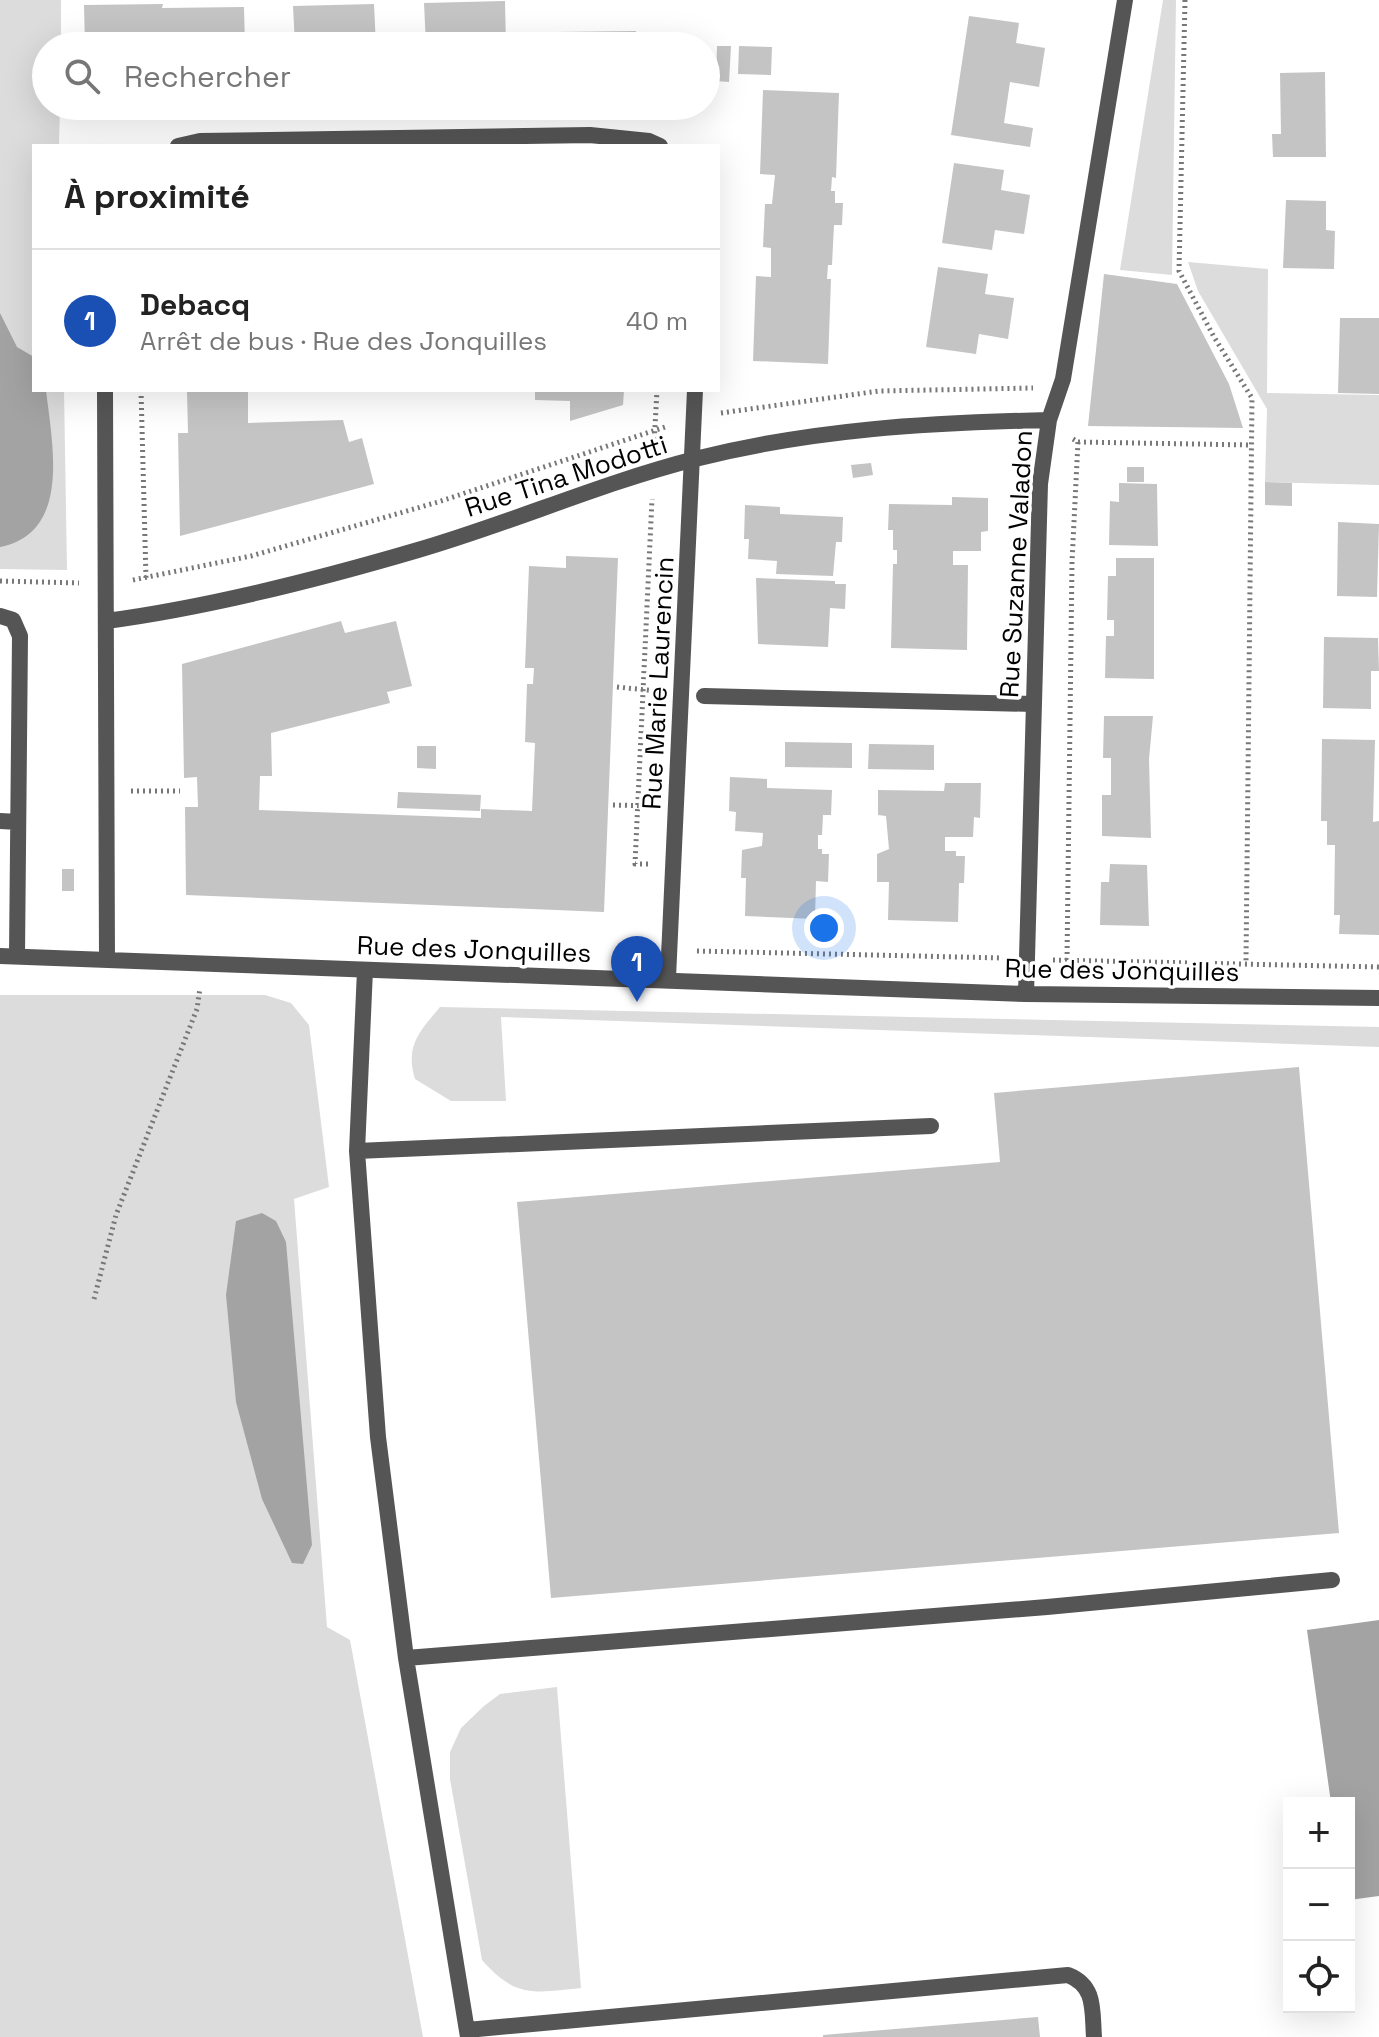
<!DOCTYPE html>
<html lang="fr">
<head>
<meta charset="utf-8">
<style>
  body { margin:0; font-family:"Space Grotesk",sans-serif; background:#f2f2f2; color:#222 }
  .controls { position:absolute; right:24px; bottom:24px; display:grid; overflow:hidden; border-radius:0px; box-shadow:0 8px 32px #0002 }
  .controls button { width:72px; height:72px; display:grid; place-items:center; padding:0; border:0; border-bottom:2px solid #e0e0e0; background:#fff; color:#222; font:40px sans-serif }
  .you { position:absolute; left:824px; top:928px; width:28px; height:28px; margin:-20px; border:6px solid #fff; border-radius:50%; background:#1a73e8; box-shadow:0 0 0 12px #1a73e833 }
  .badge { display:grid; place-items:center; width:52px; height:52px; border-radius:50%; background:#111827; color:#fff; font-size:26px; font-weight:700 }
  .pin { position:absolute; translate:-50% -66px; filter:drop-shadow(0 2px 4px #0008) }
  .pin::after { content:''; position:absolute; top:42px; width:28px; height:24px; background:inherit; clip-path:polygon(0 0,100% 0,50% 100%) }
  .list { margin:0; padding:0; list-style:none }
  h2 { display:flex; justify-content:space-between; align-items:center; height:104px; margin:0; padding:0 32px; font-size:34px }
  h2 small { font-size:26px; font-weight:400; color:#767676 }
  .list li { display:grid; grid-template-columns:52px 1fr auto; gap:24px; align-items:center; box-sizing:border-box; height:144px; padding:0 32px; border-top:2px solid #e0e0e0 }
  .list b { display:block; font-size:30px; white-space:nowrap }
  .list p { margin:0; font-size:26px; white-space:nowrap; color:#767676 }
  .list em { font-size:26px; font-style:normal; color:#767676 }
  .icon { flex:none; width:44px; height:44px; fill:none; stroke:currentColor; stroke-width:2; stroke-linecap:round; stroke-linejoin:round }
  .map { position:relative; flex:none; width:1379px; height:2037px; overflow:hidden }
  .search { position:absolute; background:#fff; box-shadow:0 8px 32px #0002; left:32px; top:32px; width:688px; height:88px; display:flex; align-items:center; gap:20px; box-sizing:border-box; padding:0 28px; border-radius:44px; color:#767676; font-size:30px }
  .panel { position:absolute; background:#fff; box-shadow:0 8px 32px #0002; left:32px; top:144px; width:688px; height:248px; border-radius:0px }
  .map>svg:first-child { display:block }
</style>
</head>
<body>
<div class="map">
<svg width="1379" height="2037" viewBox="0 0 1379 2037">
  <rect width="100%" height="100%" fill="#fff"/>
  <path fill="#dcdcdc" d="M0,0h61v46h-15v60h14l-1,40h-25v244h30l3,180 -67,-1z
    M1163,0h13l-4,275 -52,-5z
    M1188,262l80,7 -1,124 112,2v90l-114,-3 2,-73 -69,-118z
    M0,995h265l26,8 18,22 20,162 -35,12 33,428 23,13 73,397h-423z
    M440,1007l939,20v20l-878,-30 5,84h-55l-36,-22c-10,-33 4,-47 25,-72z
    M557,1687l24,301c-47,5 -66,10 -99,-28l-32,-181v-27l11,-24 23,-22 16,-12z"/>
  <path fill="#a3a3a3" d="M0,313l17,34 17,10v33h12c6,53 26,143 -46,157z
    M262,1213l14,8 10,21 26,303 -9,19 -11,-1 -30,-64 -26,-97 -10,-107 10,-74z
    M1379,1620v276l-30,4v-97h-18l-24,-173z"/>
  <path fill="#c4c4c4" d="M505,1l1,45h-80l-2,-43z
    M163,4l-1,4 82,-1 1,39h-160l-1,-41z
    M374,4l2,42h-81l-2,-40z
    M969,16l50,7 -3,20 29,5 -6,39 -29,-5 -6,41 29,5 -3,19 -79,-12z
    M636,31v11h22v4h-108l5,-3v-11z
    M717,46h14l-2,36 -13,-1z
    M739,46l33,1 -1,28 -33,-1z
    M1325,72l1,85h-53l-1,-23h9l-1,-61z
    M763,90l76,3 -3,85 -4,-1 -1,14h4v12h8l-1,22h-8l-2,40h-4l-1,14h4l-3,85 -75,-3 3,-85 15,1v-29l-8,-1 2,-43h7l3,-29 -15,-1z
    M954,163l50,7 -3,20 29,5 -6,39 -29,-4 -3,20 -50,-7z
    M1286,200l40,1v29l9,1 -1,38 -51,-1z
    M938,267l50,7 -3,20 29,4 -6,41 -29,-5 -3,20 -50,-7z
    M1104,274l73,10 52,100 14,44 -155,-2z
    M1340,318h39v76l-41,-1z
    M187,390h61v33l95,-3 6,22 13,-4 12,46 -194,52 -2,-103h10z
    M535,390h89l-1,15 -53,16v-20l-35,-1z
    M871,463l2,12 -20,3 -2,-13z
    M1127,467h17v15h-17z
    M1265,482l27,1v23l-27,-1z
    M1119,483l38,1 1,62 -49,-1 1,-44 9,1z
    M952,497l36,1v33l-7,1v19h-28v14h15l-1,85 -76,-2 2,-84h4v-14h-4v-20h-5l1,-26 63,1z
    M745,505l35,2v7l63,3 -1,25h-6l-3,34 -57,-2 1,-13 -29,-2 1,-20h-5z
    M1338,522l41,2 -2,73 -40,-1z
    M566,556l52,2 -14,354 -418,-17 -1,-88h13l-1,-30 -13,1 -2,-114 159,-43 4,12 51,-12 16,65 -25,6 3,11 -119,30 1,43h-12l-1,34 222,8v-9l51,2 3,-68 -10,-1 2,-58h6l1,-16h-9l4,-102 37,2z
    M1116,558h38v121l-49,-1 1,-42h8v-16h-7l1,-44h8z
    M756,578l79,3v3h11l-1,25 -15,-1 -2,39 -70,-3z
    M1324,637l54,1 1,33h-8v38l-48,-1z
    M1104,716h49l-4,43 2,79 -49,-2v-41h9v-37h-8z
    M1322,739l53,1 -2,82 6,-1v114l-40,-1 1,-19h-6l1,-70h-8v-24h-6z
    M785,742l67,1v25l-67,-1z
    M869,744l65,1v25l-66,-1z
    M417,746h19v23l-19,-1z
    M730,777l37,2v9l65,2 -1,25h-8l-1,20h-4v14h4v5h7l-1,28 -12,-1 -1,38 -70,-3 1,-38h-5l1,-28 20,-4 1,-13 -28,-2 1,-19 -7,-1z
    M945,783h36l-1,35 -6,-1 -1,20h-28v14h11v5h9l-1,27h-5l-1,39 -70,-2 1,-38h-12v-28l12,-5 -3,-33 -8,-1v-25l66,1z
    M398,792l83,3 -1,16 -83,-3z
    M1110,864l37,1 2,61 -49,-1 1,-43h8z
    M62,869h12v22h-12z
    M1299,1067l40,466 -788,65 -34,-396 483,-40 -6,-69z
    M1038,2017l2,20h-217v-2z"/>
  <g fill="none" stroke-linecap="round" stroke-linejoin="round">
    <path stroke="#777" stroke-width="5" stroke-dasharray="2 4" stroke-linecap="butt" d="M1185,0l-6,271 35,66 38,61 -6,564
      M141,390l5,188
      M721,413l158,-22 154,-3
      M1078,442l173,3
      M654,445l3,-55
      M133,580l118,-24 187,-54 230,-76
      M0,581l79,2
      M617,687l39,4
      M131,791h49
      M613,805l39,1
      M648,864h-13l17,-365
      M697,951l306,7
      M1053,960l326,7
      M1067,960l5,-398 6,-120 -5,-3
      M94,1299l22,-84 81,-206 3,-21"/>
    <path stroke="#555" stroke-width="16" d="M0,616l13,4 7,16 -3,320
      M704,696l328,8
      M0,821l18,1
      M365,970l-8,181 21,286 28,221 62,379
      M357,1151l574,-25
      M406,1658l641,-51 285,-27
      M467,2030l601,-55c28,11 24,35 26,62"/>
    <path stroke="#555" stroke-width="16" d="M178,146l22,-5 390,-6 59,6 11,5
      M105,390l2,570
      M106,621c105,-14 210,-41 312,-71 93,-27 183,-67 277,-91 120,-30 230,-36 354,-39
      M0,956l1026,38 353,4
      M668,978l27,-588
      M1026,994l14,-510 9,-64 14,-41 62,-379"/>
  </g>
  <g text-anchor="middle" stroke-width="7" stroke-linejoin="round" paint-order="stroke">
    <g font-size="26" fill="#000" stroke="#fff">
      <text transform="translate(566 476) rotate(-18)" y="9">Rue Tina Modotti</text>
      <text transform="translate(1016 564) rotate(-87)" y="9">Rue Suzanne Valadon</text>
      <text transform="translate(658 683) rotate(-87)" y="9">Rue Marie Laurencin</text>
      <text transform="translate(474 949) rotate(2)" y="9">Rue des Jonquilles</text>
      <text transform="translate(1122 970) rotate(1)" y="9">Rue des Jonquilles</text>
    </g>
  </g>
</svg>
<div class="controls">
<button>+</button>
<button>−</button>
<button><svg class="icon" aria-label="locate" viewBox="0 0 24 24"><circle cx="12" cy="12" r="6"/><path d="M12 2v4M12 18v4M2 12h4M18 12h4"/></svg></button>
</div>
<div class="you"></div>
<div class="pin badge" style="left:637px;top:1002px;background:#1a4fb4">1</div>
<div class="search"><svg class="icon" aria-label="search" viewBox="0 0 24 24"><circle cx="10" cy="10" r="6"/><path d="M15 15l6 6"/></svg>Rechercher</div>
<section class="panel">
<h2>À proximité<small></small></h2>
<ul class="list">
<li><span class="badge" style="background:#1a4fb4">1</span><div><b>Debacq</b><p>Arrêt de bus · Rue des Jonquilles</p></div><em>40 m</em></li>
</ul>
</section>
</div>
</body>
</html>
